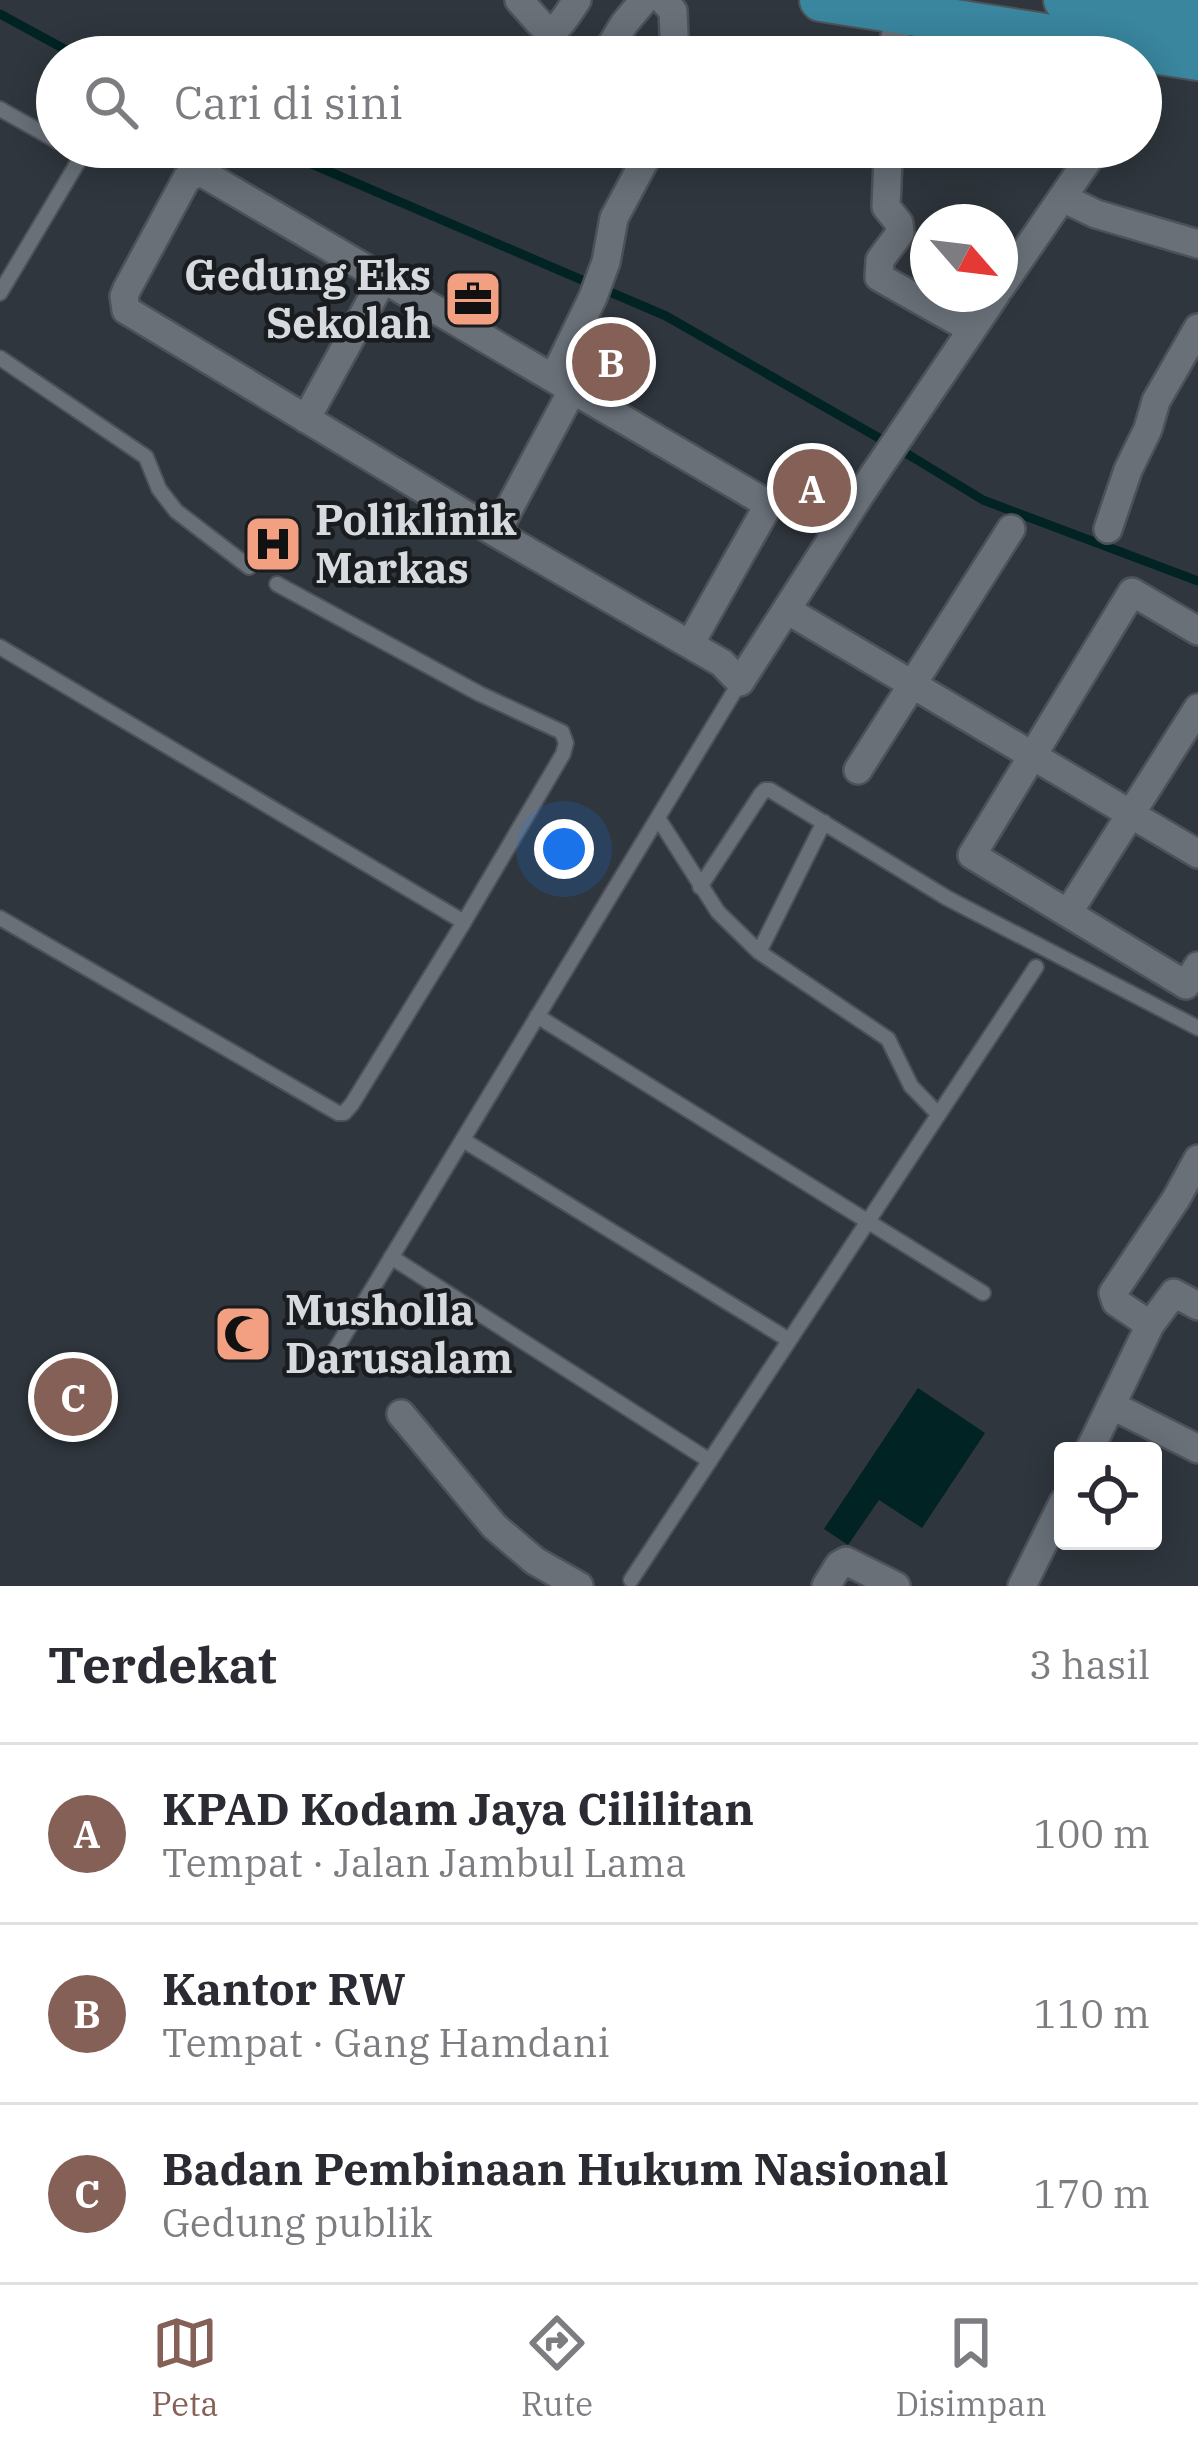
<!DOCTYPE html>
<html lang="id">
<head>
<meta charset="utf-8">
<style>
  body { margin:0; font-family:"IBM Plex Serif",serif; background:#f7f7f7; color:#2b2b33 }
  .controls { position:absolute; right:36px; bottom:36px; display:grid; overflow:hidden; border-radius:12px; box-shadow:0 6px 30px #0003 }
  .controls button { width:108px; height:108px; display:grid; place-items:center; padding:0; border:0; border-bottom:3px solid #e1e1e2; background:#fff; color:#2b2b33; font:60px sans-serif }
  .compass { position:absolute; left:910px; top:204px; width:108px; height:108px; border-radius:50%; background:#fff; box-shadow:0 6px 30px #0003; rotate:118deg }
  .you { position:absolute; left:564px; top:849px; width:42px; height:42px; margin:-30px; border:9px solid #fff; border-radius:50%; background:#1a73e8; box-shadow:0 0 0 18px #1a73e833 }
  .badge { display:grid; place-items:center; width:78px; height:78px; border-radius:50%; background:#856057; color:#fff; font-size:39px; font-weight:700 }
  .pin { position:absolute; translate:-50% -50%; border:6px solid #fff; box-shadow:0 3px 12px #0006 }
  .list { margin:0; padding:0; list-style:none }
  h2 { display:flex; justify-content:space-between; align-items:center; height:156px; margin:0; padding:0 48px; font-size:51px }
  h2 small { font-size:39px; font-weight:400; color:#7c7c81 }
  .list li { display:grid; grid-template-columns:78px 1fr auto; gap:36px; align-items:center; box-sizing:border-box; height:180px; padding:0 48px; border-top:3px solid #e1e1e2 }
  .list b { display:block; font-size:45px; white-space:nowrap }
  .list p { margin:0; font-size:39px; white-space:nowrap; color:#7c7c81 }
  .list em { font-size:39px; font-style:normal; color:#7c7c81 }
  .icon { flex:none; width:66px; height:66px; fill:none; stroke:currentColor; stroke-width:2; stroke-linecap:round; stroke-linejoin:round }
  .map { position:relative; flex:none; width:1198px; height:1586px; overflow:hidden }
  .search { position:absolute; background:#fff; box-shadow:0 6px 30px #0003; left:36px; right:36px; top:36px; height:132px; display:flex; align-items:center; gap:30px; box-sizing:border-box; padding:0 42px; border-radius:66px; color:#7c7c81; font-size:45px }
  .sheet { height:696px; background:#fff }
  nav { display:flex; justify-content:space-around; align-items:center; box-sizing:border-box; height:168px; border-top:3px solid #e1e1e2; background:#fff; font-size:33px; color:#7c7c81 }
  nav a { display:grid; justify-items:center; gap:6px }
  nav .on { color:#856057 }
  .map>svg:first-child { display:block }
</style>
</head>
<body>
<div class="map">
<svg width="1198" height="1586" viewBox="0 0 1198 1586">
  <rect width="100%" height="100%" fill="#2f363d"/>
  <path fill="#012323" d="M918,1388l67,45 -63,95 -43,-28 -31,45 -24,-16z"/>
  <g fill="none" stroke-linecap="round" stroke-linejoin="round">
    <path stroke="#012323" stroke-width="9" d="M0,14l79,43
      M272,147l394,169 248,142 69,42 215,81"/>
    <defs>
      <path id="lane" d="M0,109l57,32
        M0,293l87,-146
        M0,358l146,99 13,32 17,22 73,56
        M0,647l464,275 99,-168 3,-11 -4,-11 -82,-38 -203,-110
        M658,818l60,94 41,40 129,87 23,47 27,28
        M700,887l61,-93 4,-4h5l177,108 251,130
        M0,918l338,195h6l8,-9 112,-182
        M759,952l65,-130
        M537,1016l446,277
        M463,1140l326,200
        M391,1257l319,204
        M334,1352l406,-670
        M631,1580l405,-613"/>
      <path id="street" d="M519,0c32,35 30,44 58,0
        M663,0l10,11 2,46
        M604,57l20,-33 20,-24
        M891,57l9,-45
        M881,147l7,13 -2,47 13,16 1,10 -20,27 -1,17 92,52
        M1063,198l33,16 102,30
        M1000,288l97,-141
        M554,377l39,-80 13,-35 8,-44 38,-71
        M306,419l77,-140
        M1108,529l20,-59 20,-41 8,-28 42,-73
        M496,533l77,-144
        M787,610l411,244
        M1198,631l-66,-39 -160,263 214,130 12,-19
        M690,644l75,-133 1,-6 -5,-5 -555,-325 -7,-2 -12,5 -60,111 -3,7 2,14 370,223 226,130 18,19 122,-190 134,-198
        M858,770l153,-241
        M1068,913l130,-205
        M1150,1325l24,-32 24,13
        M1111,1405l87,44
        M401,1414l93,112 41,35 44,25
        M1089,1451l61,-126 -34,-23 -3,-9 63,-94 22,-40
        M826,1586l13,-21 7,-4 50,25
        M1022,1586l41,-83"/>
      <path id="primary" d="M821,0l377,59
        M1065,0l133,20"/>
    </defs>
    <use href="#lane" stroke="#4d5259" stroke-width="18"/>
    <use href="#street" stroke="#4d5259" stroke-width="32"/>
    <use href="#primary" stroke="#4d5259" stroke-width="46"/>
    <use href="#lane" stroke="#697078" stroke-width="14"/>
    <use href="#street" stroke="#697078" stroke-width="27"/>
    <use href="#primary" stroke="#39869e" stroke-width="42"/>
  </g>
  <defs>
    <symbol id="office-square" viewBox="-11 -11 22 22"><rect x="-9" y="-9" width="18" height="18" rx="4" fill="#f3a082" stroke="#1a1d20"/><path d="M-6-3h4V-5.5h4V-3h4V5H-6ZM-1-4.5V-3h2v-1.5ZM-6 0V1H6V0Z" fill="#111"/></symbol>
    <symbol id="hospital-square" viewBox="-11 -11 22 22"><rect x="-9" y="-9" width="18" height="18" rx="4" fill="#f3a082" stroke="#1a1d20"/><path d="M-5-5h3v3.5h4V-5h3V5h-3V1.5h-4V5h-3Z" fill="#111"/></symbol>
    <symbol id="mosque-square" viewBox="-11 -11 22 22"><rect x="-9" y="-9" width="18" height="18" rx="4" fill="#f3a082" stroke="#1a1d20"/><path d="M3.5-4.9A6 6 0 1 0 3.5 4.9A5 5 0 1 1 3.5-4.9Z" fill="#111"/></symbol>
  </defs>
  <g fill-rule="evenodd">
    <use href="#office-square" x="440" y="266" width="66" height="66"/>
    <use href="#hospital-square" x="240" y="511" width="66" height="66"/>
    <use href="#mosque-square" x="210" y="1301" width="66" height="66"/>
  </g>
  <g text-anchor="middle" stroke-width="9" stroke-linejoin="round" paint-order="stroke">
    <g font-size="42" font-weight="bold" fill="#d7dbe0" stroke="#1a1d20" text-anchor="start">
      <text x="431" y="290" text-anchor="end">Gedung Eks<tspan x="431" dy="48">Sekolah</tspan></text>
      <text x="315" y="535">Poliklinik<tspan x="315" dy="48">Markas</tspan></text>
      <text x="285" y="1325">Musholla<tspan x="285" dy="48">Darusalam</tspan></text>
    </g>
  </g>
</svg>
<div class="controls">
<button><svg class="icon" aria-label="locate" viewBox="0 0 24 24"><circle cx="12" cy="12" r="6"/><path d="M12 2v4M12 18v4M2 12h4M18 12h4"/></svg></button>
</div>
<svg class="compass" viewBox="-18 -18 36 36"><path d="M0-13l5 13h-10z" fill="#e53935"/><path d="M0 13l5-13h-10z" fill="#7c7c81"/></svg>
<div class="you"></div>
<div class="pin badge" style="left:812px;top:488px">A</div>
<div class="pin badge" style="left:611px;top:362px">B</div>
<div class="pin badge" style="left:73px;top:1397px">C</div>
<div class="search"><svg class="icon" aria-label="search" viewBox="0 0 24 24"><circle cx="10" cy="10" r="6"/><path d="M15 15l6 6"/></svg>Cari di sini</div>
</div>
<section class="sheet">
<h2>Terdekat<small>3 hasil</small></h2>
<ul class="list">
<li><span class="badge">A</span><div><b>KPAD Kodam Jaya Cililitan</b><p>Tempat · Jalan Jambul Lama</p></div><em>100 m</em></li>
<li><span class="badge">B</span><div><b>Kantor RW</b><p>Tempat · Gang Hamdani</p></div><em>110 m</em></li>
<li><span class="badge">C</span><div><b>Badan Pembinaan Hukum Nasional</b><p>Gedung publik</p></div><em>170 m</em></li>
</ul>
</section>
<nav>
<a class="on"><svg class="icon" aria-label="map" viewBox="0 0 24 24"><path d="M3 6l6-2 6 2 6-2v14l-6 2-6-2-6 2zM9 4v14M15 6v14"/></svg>Peta</a>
<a><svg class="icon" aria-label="directions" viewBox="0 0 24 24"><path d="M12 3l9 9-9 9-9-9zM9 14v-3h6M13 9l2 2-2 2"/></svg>Rute</a>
<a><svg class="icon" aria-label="saved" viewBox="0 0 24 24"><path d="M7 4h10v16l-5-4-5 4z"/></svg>Disimpan</a>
</nav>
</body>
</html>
